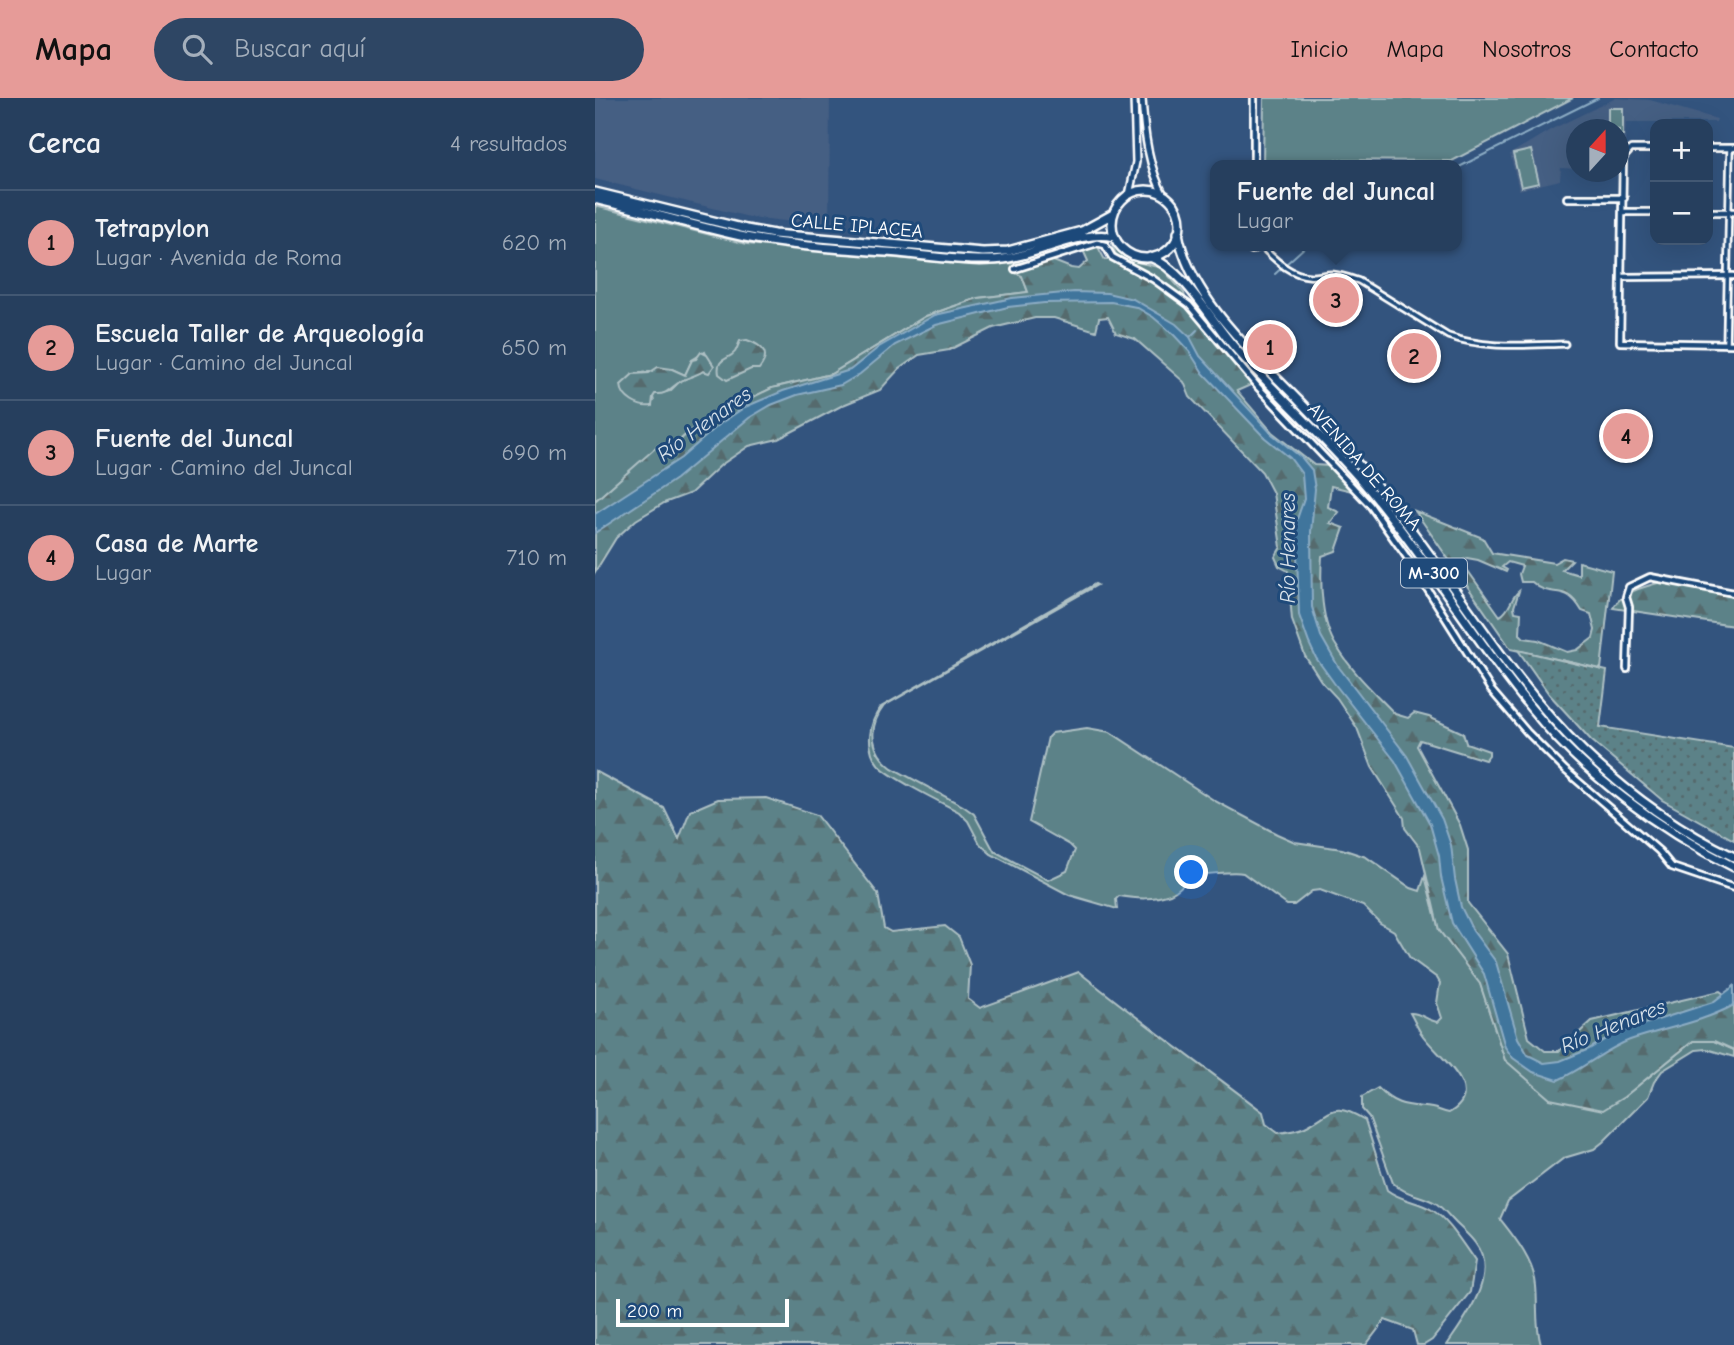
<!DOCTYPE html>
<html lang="es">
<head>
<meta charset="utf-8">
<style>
  body { margin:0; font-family:"Comic Neue",sans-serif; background:#2e4664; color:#f1f3f6 }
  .controls { position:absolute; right:21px; top:21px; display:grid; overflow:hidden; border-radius:14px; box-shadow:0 7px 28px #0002 }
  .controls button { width:63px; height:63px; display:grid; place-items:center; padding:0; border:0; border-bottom:2px solid #425873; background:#263f5e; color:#f1f3f6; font:35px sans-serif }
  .compass { position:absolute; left:971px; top:21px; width:63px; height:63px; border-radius:50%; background:#263f5e; box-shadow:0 7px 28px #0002; rotate:21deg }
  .scale { position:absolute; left:21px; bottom:18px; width:173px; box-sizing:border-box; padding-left:7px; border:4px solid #fff; border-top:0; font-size:19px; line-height:24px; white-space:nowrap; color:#fff; -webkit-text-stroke:5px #1f4a7a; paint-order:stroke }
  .you { position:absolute; left:597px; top:775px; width:24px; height:24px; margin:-18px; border:5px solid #fff; border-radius:50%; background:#1a73e8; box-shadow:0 0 0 10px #1a73e833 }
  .badge { display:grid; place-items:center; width:46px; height:46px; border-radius:50%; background:#e69b98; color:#111; font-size:23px; font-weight:700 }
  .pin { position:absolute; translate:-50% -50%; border:4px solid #fff; box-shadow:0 2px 7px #0006 }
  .popup { position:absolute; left:615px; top:62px; width:252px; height:91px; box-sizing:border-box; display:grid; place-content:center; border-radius:14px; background:#263f5e; filter:drop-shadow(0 2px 5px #0005); font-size:23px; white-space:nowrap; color:#a4afbc }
  .popup b { font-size:26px; color:#f1f3f6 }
  .popup::after { content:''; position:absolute; left:50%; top:100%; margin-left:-14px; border:14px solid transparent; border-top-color:#263f5e }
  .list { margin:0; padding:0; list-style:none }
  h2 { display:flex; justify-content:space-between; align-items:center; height:91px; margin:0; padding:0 28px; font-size:30px }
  h2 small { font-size:23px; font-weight:400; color:#a4afbc }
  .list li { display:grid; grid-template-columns:46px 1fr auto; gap:21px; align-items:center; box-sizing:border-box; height:105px; padding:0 28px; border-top:2px solid #425873 }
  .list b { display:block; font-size:26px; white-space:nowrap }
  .list p { margin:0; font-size:23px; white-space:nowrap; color:#a4afbc }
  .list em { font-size:23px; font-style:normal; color:#a4afbc }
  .icon { flex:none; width:38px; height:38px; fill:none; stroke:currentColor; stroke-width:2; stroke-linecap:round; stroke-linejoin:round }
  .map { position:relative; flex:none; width:1139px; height:1247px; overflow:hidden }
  header { display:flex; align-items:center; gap:42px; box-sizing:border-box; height:98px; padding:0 35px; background:#e69b98; color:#111 }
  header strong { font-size:33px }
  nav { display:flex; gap:38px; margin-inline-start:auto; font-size:24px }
  .search { width:490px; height:63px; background:#2e4664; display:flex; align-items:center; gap:18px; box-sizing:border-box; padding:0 24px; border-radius:38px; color:#a4afbc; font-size:26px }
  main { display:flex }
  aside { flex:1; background:#263f5e }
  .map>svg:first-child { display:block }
</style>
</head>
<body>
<header>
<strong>Mapa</strong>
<div class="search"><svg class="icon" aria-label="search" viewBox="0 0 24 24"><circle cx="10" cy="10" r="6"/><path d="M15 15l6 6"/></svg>Buscar aquí</div>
<nav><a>Inicio</a><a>Mapa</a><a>Nosotros</a><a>Contacto</a></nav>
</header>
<main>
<aside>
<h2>Cerca<small>4 resultados</small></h2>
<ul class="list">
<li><span class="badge">1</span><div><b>Tetrapylon</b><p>Lugar · Avenida de Roma</p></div><em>620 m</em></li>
<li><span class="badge">2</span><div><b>Escuela Taller de Arqueología</b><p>Lugar · Camino del Juncal</p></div><em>650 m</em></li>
<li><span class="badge">3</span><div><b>Fuente del Juncal</b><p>Lugar · Camino del Juncal</p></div><em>690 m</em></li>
<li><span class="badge">4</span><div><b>Casa de Marte</b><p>Lugar</p></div><em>710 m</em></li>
</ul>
</aside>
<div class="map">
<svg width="1139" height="1247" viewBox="0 0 1139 1247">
  <defs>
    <pattern id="forest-firs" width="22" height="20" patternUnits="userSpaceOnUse" patternTransform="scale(1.75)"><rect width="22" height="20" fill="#5c8288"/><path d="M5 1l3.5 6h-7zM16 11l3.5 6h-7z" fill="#556a6d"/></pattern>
    <pattern id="park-dots" width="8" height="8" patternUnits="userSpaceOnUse" patternTransform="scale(1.75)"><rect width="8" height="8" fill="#5c8288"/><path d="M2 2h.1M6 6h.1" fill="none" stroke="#556a6d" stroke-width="1.8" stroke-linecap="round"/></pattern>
  </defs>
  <rect width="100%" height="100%" fill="#33547e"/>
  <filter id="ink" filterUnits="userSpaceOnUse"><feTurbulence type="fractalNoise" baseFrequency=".0143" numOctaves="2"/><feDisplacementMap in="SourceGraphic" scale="14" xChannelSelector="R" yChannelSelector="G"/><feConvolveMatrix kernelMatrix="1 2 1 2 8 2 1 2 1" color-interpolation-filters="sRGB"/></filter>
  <g filter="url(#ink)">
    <path fill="#455e83" d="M0,0h235l-1,128 -80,-9 -154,-38z
      M1021,0l34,2 67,19 -1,3h-90l-1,21h-6v-13h-42l-1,39 -15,-1 -1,12 -41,10 -9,-36 40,-24z"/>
    <path fill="#5c8288" stroke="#aec0c4" stroke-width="2" fill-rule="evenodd" d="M669,0h309l-121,63 -132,-1 -1,5h-56z
      M1013,10h15v27h-4v-5l-11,-1z
      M936,52l8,33 -18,4 -8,-33z
      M0,108l152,38 233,22 37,-3 -3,6 8,7 6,16 -50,6 -52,18 -95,58 -59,14 -74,36 -31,27 -7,-6 -65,56zM110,254l3,7 -1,13 -4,-1 -23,10 -10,10 -15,3 -2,3 1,5 -21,-28 39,-5 13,6 7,-15z
      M500,486l2,1 -213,121c-17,22 -13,46 8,62l71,38 11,8 20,37 54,29 19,-9 8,-21 -5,-5 -41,-23 19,-85 4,-4 35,-5 23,4 105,69 62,33 18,8 47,7 24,8 45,31 9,3 5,-15 14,54 41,53 25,77 119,37 69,-56h21l20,9v7l-28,-8 -10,1 -34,21 -8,11 -6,15 -45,45 -9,7 -30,9 -56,43 -8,18c15,19 34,42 36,67 2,20 -1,38 5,59h-94c18,-27 53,-70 28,-102 -4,-6 -10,-11 -15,-16 -8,-7 -15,-17 -23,-23 -14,-9 -32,-9 -44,-21l-24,-66 -7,-8v-12l16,-9c18,19 30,17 54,20 6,1 10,4 17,5 41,-23 -14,-58 -28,-80 -4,-6 -7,-13 -11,-20 10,-1 17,8 28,9l4,-4 -5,-15 3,-20 -3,-5 -27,-20 -16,-27 -14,-8 -17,-17 -43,-16 -8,1 -18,14h-7l-44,-32c-8,-2 -44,1 -50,4 -9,5 -14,14 -23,17 -17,6 -33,5 -51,2l-3,3 1,10 -48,-14 -78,-41 -11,-10 -12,-23 -9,-9c-16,-9 -73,-36 -81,-48 -13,-16 -9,-42 3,-57z"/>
    <path fill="url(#forest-firs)" stroke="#aec0c4" stroke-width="2" fill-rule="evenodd" d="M517,146l13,12 12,6 25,6 22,25 3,13 29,38 37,40 -16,7 35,41 42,33 16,1 26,26 -25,-6 -3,21 11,5 -9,11 14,5 -8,23 -14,5c-2,27 -1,68 15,91 15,25 38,46 58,67l13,4 6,-5 15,4 34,16 3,10 23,8v4l-4,5 -65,-20 -3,6 43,79 8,25v53l40,51 21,84 16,13h14l33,-30 128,-30 14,11v48l-20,-9h-21l-69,56 -21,13 -53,-11 -45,-39 -25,-76 -41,-54 -19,-82 -15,-20 -1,-10 -32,-51 -15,-39 -20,-30 -16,-17 -16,-25 -13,-36 -4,-49 -9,-5 -4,-9 6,-10 -8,-54 -11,-21 -72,-75 -6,-15 -49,-43 -19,-6 -8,-16 -9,1 -3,13 -42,-13h-19l-42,10 -44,22 -30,5 -20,14 -19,21 -37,15 -65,34 -29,7 -28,19 -30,28 -27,10 -28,17 -20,18 -21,34v-71l65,-57 8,7 30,-27 74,-36 59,-14 95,-58 52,-18 50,-6 -6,-16 -7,-3 2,-10 29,-5 25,10 8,1 9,-8 -5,-11 14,-5 8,15 11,-5z
      M152,242c17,6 24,14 12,29h-8l-24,11 -8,-6c-3,-17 9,-13 16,-22 2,-3 3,-7 5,-11z
      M106,254l6,3 7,11 -5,7 -6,-2c-7,5 -15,6 -22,10 -10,6 -13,14 -26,13l-2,3 -1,9c-13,2 -30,-7 -31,-21l12,-11 16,-1 9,-6 14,2 13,6 7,-15 4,-1z
      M820,413l68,27 9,15 62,10 9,-5 9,2 -10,10 17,5v-13l33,9 -11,98 -90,-20zM872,460l11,2 28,12 1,-2 -5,-3 6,-5 14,4 -3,8 2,8h11c20,19 32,-2 50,29l9,3 4,16 -2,8 -16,12 -10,2 -29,-12 -14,-2 -4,-4 1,-21 -6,-1 -1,-5 5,-16c-9,7 -8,19 -19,25l-39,-55z
      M1069,483l70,16v29l-121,-18c10,-18 33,-21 51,-27z
      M0,673l69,37 15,31 11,-28 28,-12 48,-1 51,17 61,79 6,34 7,4 54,-6 14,11 11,28 -2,34 12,9 99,-36c60,49 123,93 184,140l3,12 12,9c9,-1 18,-2 27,-6 28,-14 27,-27 60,-7l22,70c14,11 31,11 45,20 17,10 32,36 43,51l-5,31 -38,48 -8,5h-7l-4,-15 -28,-10 -19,25h-771z"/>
    <path fill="url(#park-dots)" stroke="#aec0c4" stroke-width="2" d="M923,552l89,21 -7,56 134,21v92l-72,-40 -71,-60 -42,-46z"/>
    <path fill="#3f759c" stroke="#8cacc4" stroke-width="2" d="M479,194l33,1 26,6 43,25 14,13 10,19 72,78 30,24 10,12 3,19 -4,43 1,75 9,29 17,30 69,90 35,63 9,26 4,34 6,28 12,24 23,31 22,76 10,17 16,8 16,-2 29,-12 25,-15 99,-32 21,-16v19c-33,18 -69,23 -104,35 -24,9 -47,29 -72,40l-25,-8 -20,-14 -8,-11 -21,-73 -32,-51 -11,-46 -2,-21 -9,-32 -35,-63 -61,-78 -18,-25 -7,-15 -10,-28 -3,-93 8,-23 -2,-25 -12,-16 -26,-21 -61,-64 -14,-22 -16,-17 -20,-17 -17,-10 -25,-5 -67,1 -36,4 -72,18 -41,20 -35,29 -19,11 -44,10 -26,10 -22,13 -73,61 -81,54v-19l86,-56 40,-35 24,-16 38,-16 67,-21 29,-23 56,-32 77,-17z"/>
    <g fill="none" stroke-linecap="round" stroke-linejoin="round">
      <path stroke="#8cacc4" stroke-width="2" d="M862,70l141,-70
        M680,176l31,-28
        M595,239l7,-7"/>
      <defs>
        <path id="pedestrian" d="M666,148c14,13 27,28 48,30 7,1 15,-2 23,-2 10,1 18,4 27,7l89,55c37,13 78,9 117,8
          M1131,246l4,-196"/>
        <path id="minor" d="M1113,50h26
          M1060,51h-24l-8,9 -3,184 114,2
          M659,67v-67
          M972,100h57
          M1028,114h32
          M1113,114h26
          M650,148l7,4 9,-4
          M420,171l82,-26 8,2 7,12 41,22 36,26 69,82 112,118 41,58 80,127 36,42 38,38 94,81 13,16 62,21
          M1026,179l113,-1
          M1032,571l2,-62 -3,-10 3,-10 21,-10 84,16"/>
        <path id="tertiary" d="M547,0c2,33 6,70 23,99
          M534,97l7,-33 -2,-64"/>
        <path id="primary" d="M517 126a34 34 0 1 1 68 0a34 34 0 1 1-68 0Z
          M0,94l151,37 28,5 209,18 25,-1 74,-20 31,-17
          M0,101c50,12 100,27 150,38 51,10 103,12 154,16 30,3 61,8 91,7 40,0 89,-32 125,-23
          M583,135c12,66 78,123 122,169 33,34 66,69 95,107 64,80 114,170 188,242 44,42 97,80 151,106
          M555,159c36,14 60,63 86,92 46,51 98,97 141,150 55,68 99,142 154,209 54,67 127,121 203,159"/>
      </defs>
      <use href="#pedestrian" stroke="#fff" stroke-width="9"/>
      <use href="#minor" stroke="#fff" stroke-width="10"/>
      <use href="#tertiary" stroke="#fff" stroke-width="10"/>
      <use href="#primary" stroke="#fff" stroke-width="12"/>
      <use href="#pedestrian" stroke="#1f4a7a" stroke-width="3.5"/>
      <use href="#minor" stroke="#1f4a7a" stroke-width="4.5"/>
      <use href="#tertiary" stroke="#1f4a7a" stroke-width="5"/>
      <use href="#primary" stroke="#1f4a7a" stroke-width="7"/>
    </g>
  </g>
  <g text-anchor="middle" stroke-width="6" stroke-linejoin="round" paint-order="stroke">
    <rect fill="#1f4a7a" stroke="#bcc9d7" stroke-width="2" x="806" y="460.5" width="66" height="29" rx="5"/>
    <g font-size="18" font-weight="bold" fill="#fff">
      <text x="839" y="481">M-300</text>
    </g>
    <g font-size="19" fill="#fff" stroke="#1f4a7a">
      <text transform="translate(262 127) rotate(5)" y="7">CALLE IPLACEA</text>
      <text transform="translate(770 368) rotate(49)" y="7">AVENIDA DE ROMA</text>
    </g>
    <g font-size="21" font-style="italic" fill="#d9e3eb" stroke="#1f4a7a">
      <text transform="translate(109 326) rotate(-36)" y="7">Río Henares</text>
      <text transform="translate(693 450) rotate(-90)" y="7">Río Henares</text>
      <text transform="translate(1018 928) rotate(-22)" y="7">Río Henares</text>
    </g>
  </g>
</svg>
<div class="controls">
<button>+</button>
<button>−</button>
</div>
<svg class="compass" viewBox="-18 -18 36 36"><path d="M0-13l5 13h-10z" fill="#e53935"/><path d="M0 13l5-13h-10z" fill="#a4afbc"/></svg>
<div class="scale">200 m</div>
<div class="you"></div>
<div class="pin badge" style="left:675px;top:249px">1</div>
<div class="pin badge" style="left:819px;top:258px">2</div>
<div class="pin badge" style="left:741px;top:202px">3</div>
<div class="popup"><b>Fuente del Juncal</b>Lugar</div>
<div class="pin badge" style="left:1031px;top:338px">4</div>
</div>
</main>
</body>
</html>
